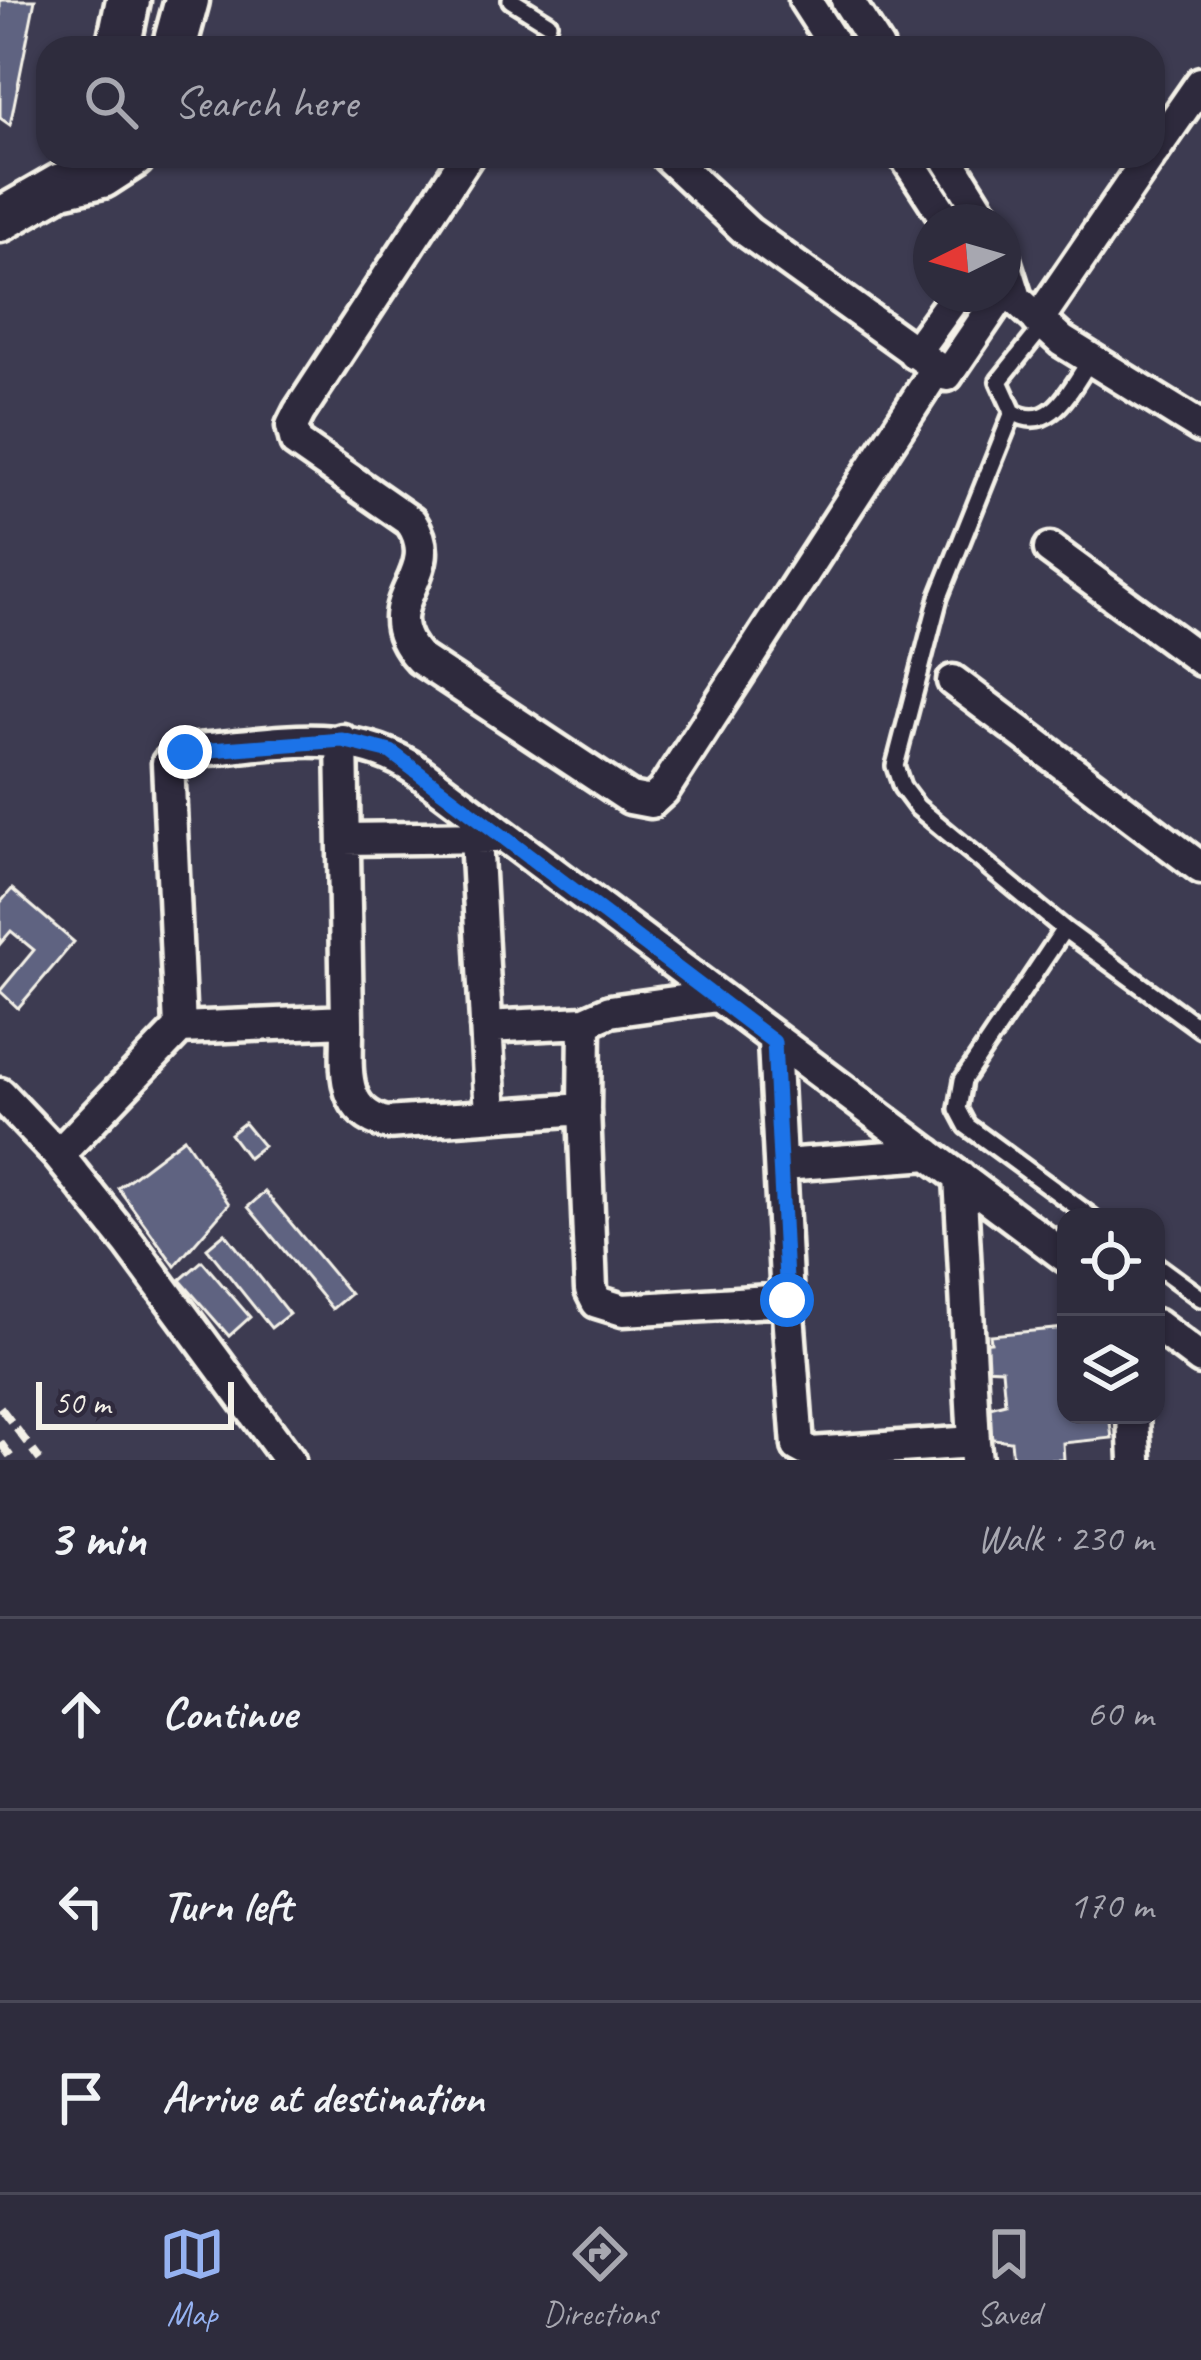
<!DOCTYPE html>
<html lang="en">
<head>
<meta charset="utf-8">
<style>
  body { margin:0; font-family:Caveat,sans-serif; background:#363444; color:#f1f3f6 }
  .controls { position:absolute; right:36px; bottom:36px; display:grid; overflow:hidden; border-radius:24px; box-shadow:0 3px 9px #0004 }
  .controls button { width:108px; height:108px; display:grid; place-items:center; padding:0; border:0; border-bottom:3px solid #494857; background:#2e2c3d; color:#f1f3f6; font:60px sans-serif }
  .compass { position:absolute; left:913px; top:204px; width:108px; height:108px; border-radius:50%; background:#2e2c3d; box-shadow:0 3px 9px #0004; rotate:265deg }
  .scale { position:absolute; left:36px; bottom:30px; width:198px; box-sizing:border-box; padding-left:12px; border:6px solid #f4f1e8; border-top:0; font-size:33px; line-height:42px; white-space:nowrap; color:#f4f1e8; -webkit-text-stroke:9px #2f2a3d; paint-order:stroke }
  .stop { position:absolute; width:36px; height:36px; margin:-27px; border:9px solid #1a73e8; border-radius:50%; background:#fff }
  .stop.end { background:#1a73e8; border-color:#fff; box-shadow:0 3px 12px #0008 }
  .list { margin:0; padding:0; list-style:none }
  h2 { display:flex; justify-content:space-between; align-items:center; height:156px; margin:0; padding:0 48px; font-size:51px }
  h2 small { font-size:39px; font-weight:400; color:#a7a7b0 }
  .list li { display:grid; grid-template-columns:78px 1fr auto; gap:36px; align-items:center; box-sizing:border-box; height:192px; padding:0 48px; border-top:3px solid #494857 }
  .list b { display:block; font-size:45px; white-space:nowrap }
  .list em { font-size:39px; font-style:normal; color:#a7a7b0 }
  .icon { flex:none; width:66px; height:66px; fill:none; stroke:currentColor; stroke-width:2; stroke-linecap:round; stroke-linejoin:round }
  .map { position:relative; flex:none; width:1201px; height:1460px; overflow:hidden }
  .search { position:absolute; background:#2e2c3d; box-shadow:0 3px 9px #0004; left:36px; right:36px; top:36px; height:132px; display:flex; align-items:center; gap:30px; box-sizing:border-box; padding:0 42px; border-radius:36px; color:#a7a7b0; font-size:45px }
  .sheet { height:732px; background:#2e2c3d }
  nav { display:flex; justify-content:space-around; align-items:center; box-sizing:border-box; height:168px; border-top:3px solid #494857; background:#2e2c3d; font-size:33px; color:#a7a7b0 }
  nav a { display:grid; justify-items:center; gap:6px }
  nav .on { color:#95b2f1 }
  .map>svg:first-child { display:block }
</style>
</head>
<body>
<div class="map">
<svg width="1201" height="1460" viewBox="0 0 1201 1460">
  <rect width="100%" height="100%" fill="#3d3b51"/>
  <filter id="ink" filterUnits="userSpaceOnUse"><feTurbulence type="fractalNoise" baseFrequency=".00833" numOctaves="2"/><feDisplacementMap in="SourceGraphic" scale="24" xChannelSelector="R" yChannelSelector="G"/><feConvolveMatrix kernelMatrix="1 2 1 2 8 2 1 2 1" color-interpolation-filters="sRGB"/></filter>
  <g filter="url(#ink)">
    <path fill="#5f6481" stroke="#f4f1e8" stroke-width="3" d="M0,0h35l-25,125 -10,-7z
      M12,889l62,53 -56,66 -18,-17 34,-41 -23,-19 -11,13v-41z
      M244,1123l19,23 -15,12 -18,-24z
      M184,1138l45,66 -54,62 -57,-78z
      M265,1192l85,102 -18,15 -84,-102z
      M225,1233l64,81 -18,14 -64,-80z
      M202,1261l48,56 -21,19 -49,-56z
      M1066,1328v87h43l3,23 -49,5 1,17h-51l-2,-19 -26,-3 -3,-29 23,-6 -3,-34 -20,-1v-25l9,-1 -1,-7z"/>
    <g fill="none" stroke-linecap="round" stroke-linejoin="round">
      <defs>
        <path id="lane" d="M511,0l37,23
          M1044,325l-45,56 14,31c39,23 58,-25 78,-53
          M1013,412l-74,185 -44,169 7,21 15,20 147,122 137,100
          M1064,929l-101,151 -5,29 9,17 124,91
          M1156,1265l45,33"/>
        <path id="street" d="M805,0l31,48
          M847,0l31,48
          M1153,152l48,-69
          M467,156l-168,256 -7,14 4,16 115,80c37,55 -45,80 9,137l210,139 21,4 12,-11 274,-423
          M667,156l81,76 199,143 55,-81
          M905,156l43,66
          M946,156l41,66
          M1003,257l13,41
          M1003,287l59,54 139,86
          M1038,320l112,-164
          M914,353l43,-59
          M1050,549l151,111
          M953,681l248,187
          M342,740l5,281
          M476,837l15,278
          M344,839l150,-2
          M486,1027l99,-5
          M180,1028l-12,-265 17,-12c83,-5 164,-29 234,21l647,485
          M774,1042l13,258
          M0,1094l58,61 71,88 160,217
          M584,1109l1,-87 25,-11 107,-15
          M58,1155l122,-127 167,-7c1,42 -10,89 39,102l198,-14 7,181 6,12 26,8 164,-10 11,146 13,7 163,-11 2,18
          M783,1165l146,-11
          M960,1177l14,265
          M1156,1325l45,34
          M1133,1415l2,45"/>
        <path id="secondary" d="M118,48l10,-48
          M174,48l13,-48
          M0,220l61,-35 41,-9 31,-20"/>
      </defs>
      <use href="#lane" stroke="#f4f1e8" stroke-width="24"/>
      <use href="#street" stroke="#f4f1e8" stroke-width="39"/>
      <use href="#secondary" stroke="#f4f1e8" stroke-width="51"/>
      <use href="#lane" stroke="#2f2a3d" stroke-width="15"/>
      <use href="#street" stroke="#2f2a3d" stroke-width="30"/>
      <use href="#secondary" stroke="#2f2a3d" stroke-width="42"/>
      <path stroke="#f4f1e8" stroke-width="8" stroke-dasharray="18 9" stroke-linecap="butt" d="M0,1407l40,53
        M0,1442l13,18"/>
    </g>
  </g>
  <g fill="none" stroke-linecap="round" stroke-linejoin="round" filter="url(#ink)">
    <path stroke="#1a73e8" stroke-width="15" d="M185,752l157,-12 49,12 383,290 13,258"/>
  </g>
</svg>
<div class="controls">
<button><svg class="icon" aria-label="locate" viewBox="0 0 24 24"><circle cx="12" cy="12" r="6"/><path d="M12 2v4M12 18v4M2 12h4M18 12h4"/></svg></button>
<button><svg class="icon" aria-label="layers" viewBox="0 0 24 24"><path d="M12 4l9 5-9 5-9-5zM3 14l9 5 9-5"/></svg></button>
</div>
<svg class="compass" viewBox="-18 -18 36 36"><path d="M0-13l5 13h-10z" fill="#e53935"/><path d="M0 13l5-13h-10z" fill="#a7a7b0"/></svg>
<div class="scale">50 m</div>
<div class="stop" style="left:787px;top:1300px"></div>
<div class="stop end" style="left:185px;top:752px"></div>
<div class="search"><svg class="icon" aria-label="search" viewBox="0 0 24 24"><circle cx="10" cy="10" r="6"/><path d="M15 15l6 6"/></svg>Search here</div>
</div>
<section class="sheet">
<h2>3 min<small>Walk · 230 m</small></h2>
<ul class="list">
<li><svg class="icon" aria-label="ahead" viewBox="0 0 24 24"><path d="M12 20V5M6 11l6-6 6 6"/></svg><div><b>Continue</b></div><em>60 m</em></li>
<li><svg class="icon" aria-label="left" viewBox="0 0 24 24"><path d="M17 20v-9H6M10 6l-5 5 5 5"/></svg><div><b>Turn left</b></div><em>170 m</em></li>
<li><svg class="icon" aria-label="arrive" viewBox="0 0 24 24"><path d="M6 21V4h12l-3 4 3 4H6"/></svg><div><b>Arrive at destination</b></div></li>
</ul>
</section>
<nav>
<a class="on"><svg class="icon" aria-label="map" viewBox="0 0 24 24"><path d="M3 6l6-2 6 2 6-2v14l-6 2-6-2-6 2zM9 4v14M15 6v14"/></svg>Map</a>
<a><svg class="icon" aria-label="directions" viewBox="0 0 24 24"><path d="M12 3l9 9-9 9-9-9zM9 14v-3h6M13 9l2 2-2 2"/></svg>Directions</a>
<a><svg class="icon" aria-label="saved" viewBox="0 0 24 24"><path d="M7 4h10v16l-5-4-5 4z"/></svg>Saved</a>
</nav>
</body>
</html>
